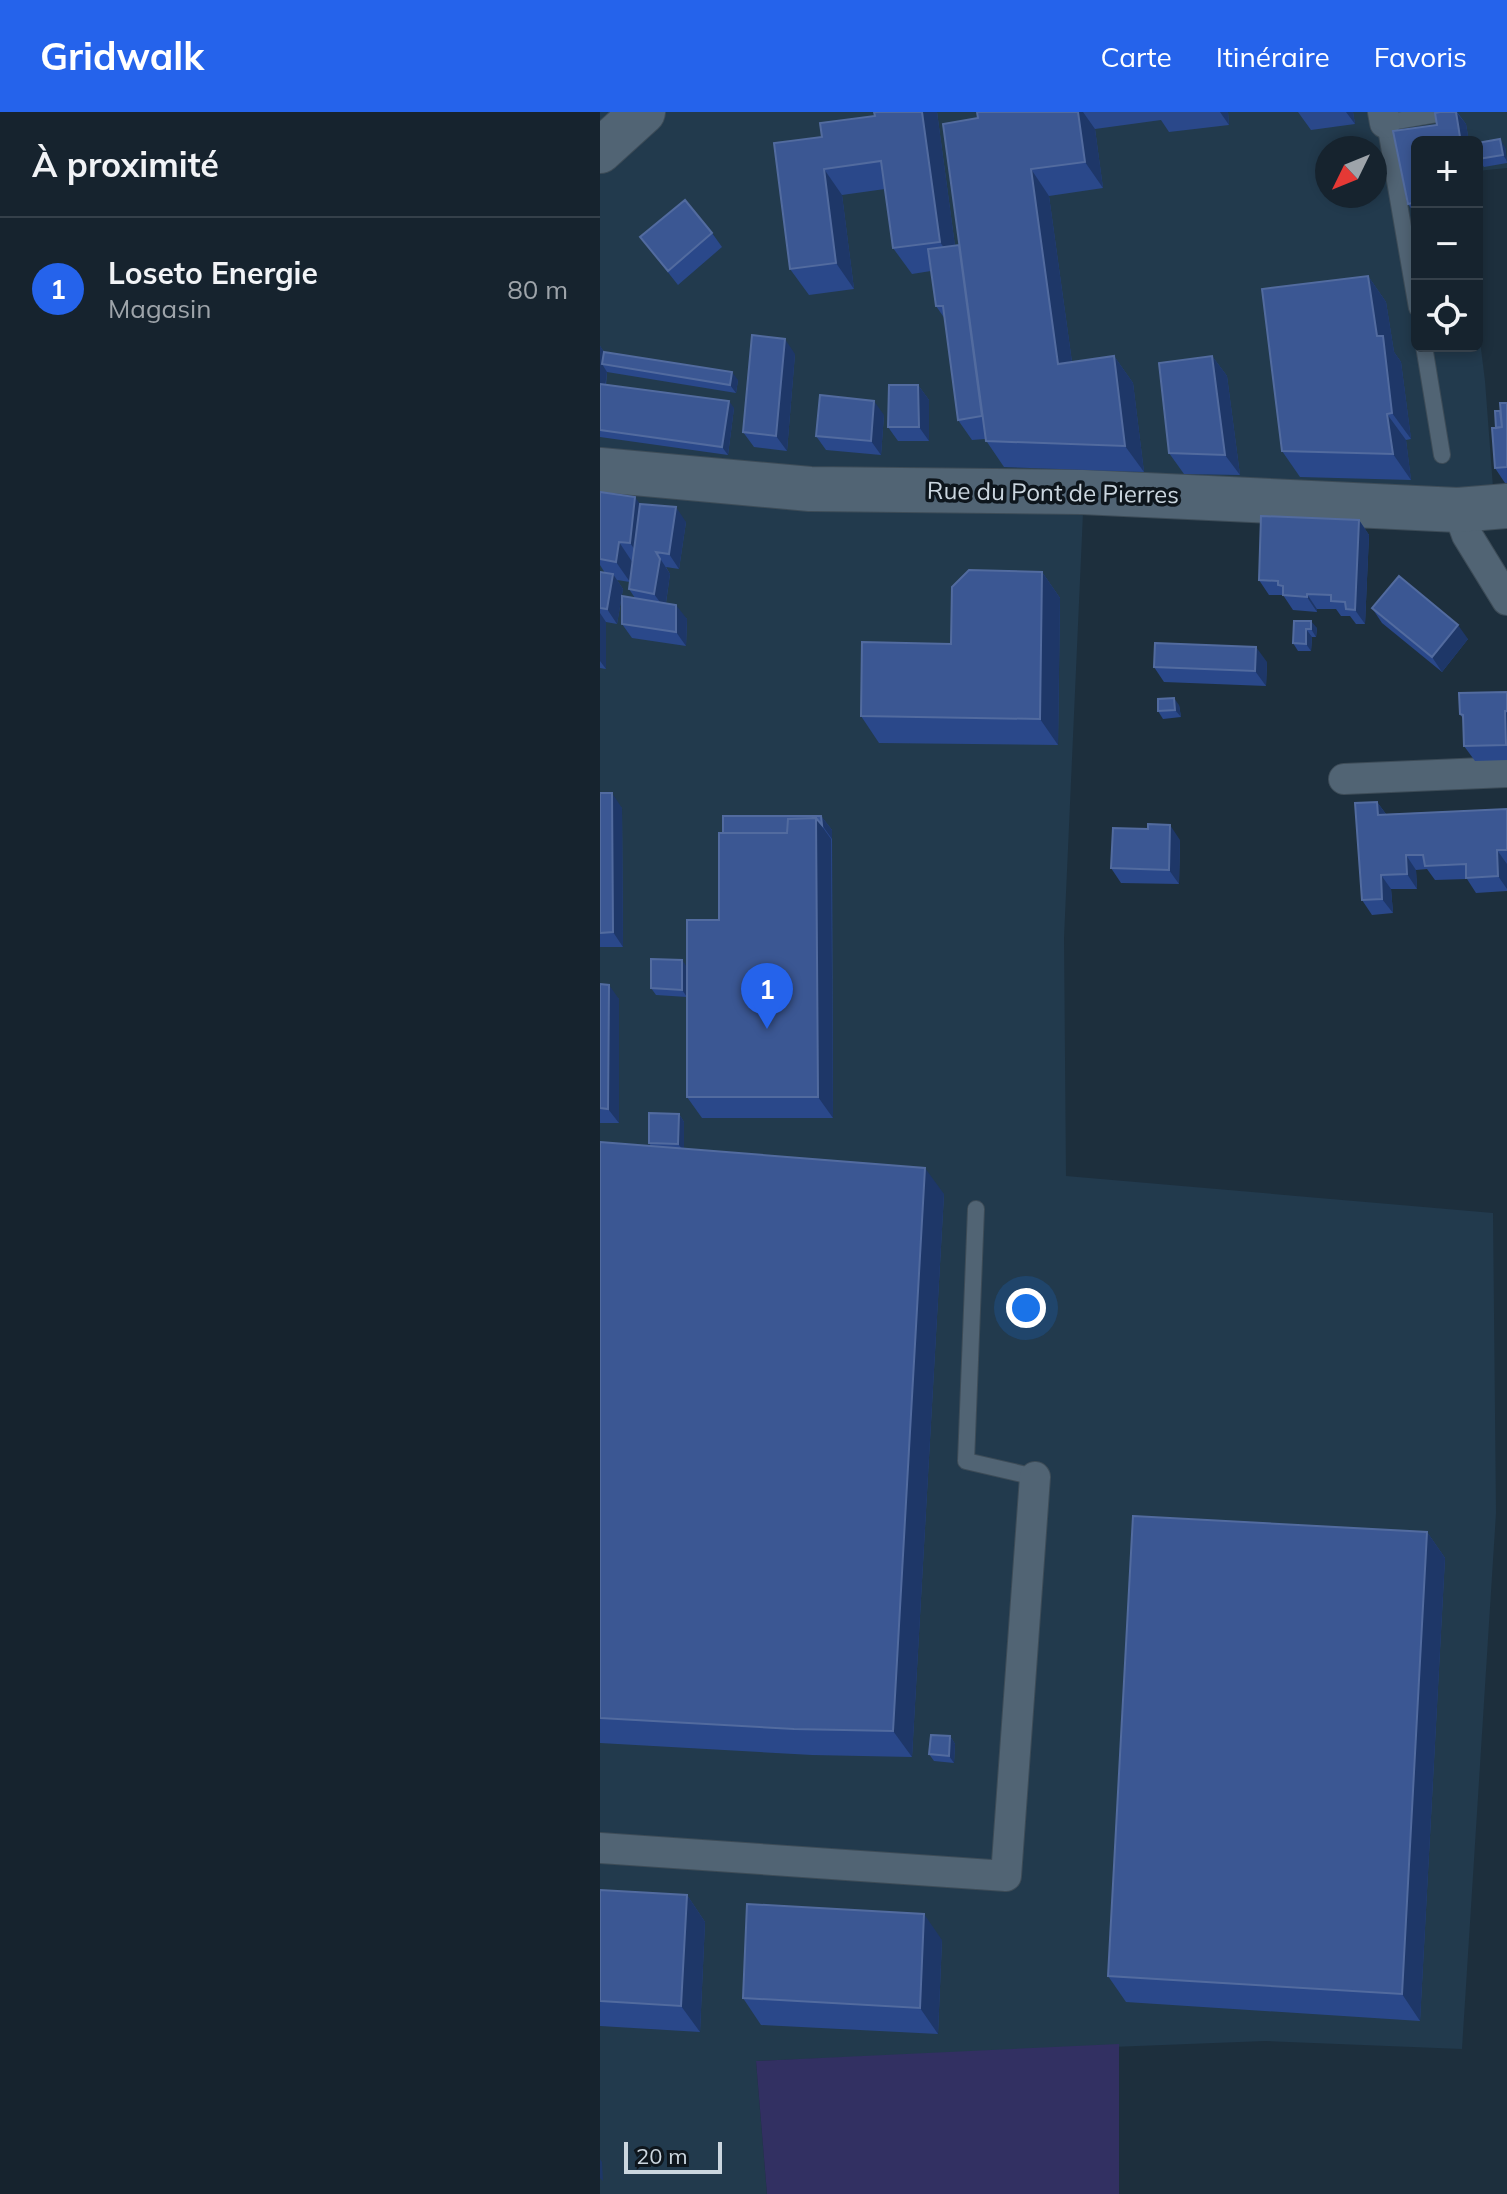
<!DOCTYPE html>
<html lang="fr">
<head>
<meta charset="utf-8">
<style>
  body { margin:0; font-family:Mulish,sans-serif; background:#1f2b36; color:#f1f3f6 }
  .controls { position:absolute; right:24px; top:24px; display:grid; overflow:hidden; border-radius:12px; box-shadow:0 4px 12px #0003 }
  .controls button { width:72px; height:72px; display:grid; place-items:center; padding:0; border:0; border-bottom:2px solid #35404a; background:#16232e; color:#f1f3f6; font:40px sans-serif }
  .compass { position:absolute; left:715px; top:24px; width:72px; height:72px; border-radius:50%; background:#16232e; box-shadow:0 4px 12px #0003; rotate:227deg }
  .scale { position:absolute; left:24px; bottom:20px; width:98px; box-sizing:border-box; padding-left:8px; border:4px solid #cbd6df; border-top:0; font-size:22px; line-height:28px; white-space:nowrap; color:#cbd6df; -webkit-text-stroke:6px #0e161d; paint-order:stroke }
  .you { position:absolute; left:426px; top:1196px; width:28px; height:28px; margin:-20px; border:6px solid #fff; border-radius:50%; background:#1a73e8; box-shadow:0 0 0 12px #1a73e833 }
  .badge { display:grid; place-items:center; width:52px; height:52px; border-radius:50%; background:#2563eb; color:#fff; font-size:26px; font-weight:700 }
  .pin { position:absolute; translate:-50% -66px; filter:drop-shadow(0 2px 4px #0008) }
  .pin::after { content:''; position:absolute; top:42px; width:28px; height:24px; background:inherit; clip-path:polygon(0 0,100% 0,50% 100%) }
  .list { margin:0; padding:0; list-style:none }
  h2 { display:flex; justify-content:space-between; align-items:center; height:104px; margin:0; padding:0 32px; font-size:34px }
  h2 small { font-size:26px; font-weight:400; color:#9ea4aa }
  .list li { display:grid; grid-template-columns:52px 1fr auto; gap:24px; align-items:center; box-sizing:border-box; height:144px; padding:0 32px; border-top:2px solid #35404a }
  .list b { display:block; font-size:30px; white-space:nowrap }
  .list p { margin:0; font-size:26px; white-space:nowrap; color:#9ea4aa }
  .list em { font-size:26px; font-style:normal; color:#9ea4aa }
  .icon { flex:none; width:44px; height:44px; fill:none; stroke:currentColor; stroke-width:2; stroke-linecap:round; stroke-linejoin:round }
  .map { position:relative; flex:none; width:907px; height:2082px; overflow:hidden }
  header { display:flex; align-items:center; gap:48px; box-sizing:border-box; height:112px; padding:0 40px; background:#2563eb; color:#fff }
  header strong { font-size:38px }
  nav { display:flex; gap:44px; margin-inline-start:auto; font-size:28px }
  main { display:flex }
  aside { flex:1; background:#16232e }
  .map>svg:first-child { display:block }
</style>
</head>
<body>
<header>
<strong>Gridwalk</strong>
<nav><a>Carte</a><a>Itinéraire</a><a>Favoris</a></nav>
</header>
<main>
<aside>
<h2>À proximité<small></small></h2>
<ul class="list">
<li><span class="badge">1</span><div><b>Loseto Energie</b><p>Magasin</p></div><em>80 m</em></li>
</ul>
</aside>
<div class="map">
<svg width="907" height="2082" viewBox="0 0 907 2082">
  <rect width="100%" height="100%" fill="#1d2f3d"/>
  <path fill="#223a4d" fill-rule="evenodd" d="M0,0h907v56l-30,3v-29h-60v204h60v-29l8,64 8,106 -410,26 -19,425 2,238 427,37 3,300 -34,536 -197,-8 -509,20 11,133h-167zM727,36h48v48h-48z"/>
  <path fill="#323062" d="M519,1932v150h-352l-11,-133z"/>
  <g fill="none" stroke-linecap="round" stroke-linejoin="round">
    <defs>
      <path id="lane" d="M817,196l-32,-185 63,-11
        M824,234l18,109
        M376,1097l-10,252 69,16"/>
      <path id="street" d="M783,0l2,11
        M858,398l9,25 40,65
        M744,667l163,-7
        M0,1736l406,28 29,-399"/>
      <path id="secondary" d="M0,39l43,-39
        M0,358l210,19 272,3 376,18 49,-4"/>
    </defs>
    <use href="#lane" stroke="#3d4c58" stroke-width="18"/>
    <use href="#street" stroke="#3d4c58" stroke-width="32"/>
    <use href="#secondary" stroke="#3d4c58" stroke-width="46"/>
    <use href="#lane" stroke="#516474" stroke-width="16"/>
    <use href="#street" stroke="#516474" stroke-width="30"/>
    <use href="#secondary" stroke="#516474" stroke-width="44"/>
  </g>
  <path fill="#2a488a" d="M337,0l18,134 4,-1 19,-127 -1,-6h251l1,13 -60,7 -8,-12 -66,9 8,59 -54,8 23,166 42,-6 19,27 11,89 -140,-5 -19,-28 -13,1 -14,-20 -13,-101 -9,-13 -5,-35 -19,3 -19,-26 -8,-59 -43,6 12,94 -45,6 -19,-26 32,-132z
    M698,0h55l2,12 -44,6z
    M840,0h17l9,12 3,18h-52v75l-9,-13 -15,-73 44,-6 -2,-12z
    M905,35l2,16 -23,4 -6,-8z
    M112,121l10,14 -44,38 -38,-48z
    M768,164l18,26 8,50 7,10 10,77 -5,1 5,40 -111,-3 -18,-26z
    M0,234l4,6 134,28 -2,13 -129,-21 -1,13 128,23 -6,47 -128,-18z
    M195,242l-8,97 -33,-4 -11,-15z
    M612,244l15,20 13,99 -56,-1 -15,-21z
    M318,273l11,15v41h-31l-10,-14z
    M907,291v80h-2l-10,-15 1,-40z
    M284,303l-3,40 -55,-5 -10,-14z
    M0,380l40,12 46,18 -7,47 -13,-2 4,7 -4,29 21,16 -1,27 -54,-8 -10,-14 13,-26 -6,-9 1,-7 -13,-2 6,9 -6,35 -11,-2v47l-6,-1v-96l5,1 -5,-8z
    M759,408l10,15 -4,89h-9l-6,-8h-9l-5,-7h-19v3l-24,-2 -10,-15h-14l-10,-15z
    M442,460l18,26 -2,147 -179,-2 -18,-27z
    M772,496l96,31 -26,33 -60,-49z
    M694,509l23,7 -1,9h-4l-1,14h-13l-5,-8z
    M667,550l-1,24 -102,-4 -10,-15z
    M907,580v68l-32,1 -11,-15v-26l-4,-6z
    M579,593l2,12 -18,2 -5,-8z
    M0,681l22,15 1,139h-23z
    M777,690l9,12 121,-5v82l-31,2 -9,-14 -32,1 -8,-11 -11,1 1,19h-26l2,24 -21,2 -10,-15z
    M221,704l11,14 1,288h-131l-15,-21 32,-177 4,-87z
    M580,728l-1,44 -58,-1 -10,-15z
    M82,848l5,37 -31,-2 -5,-7z
    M0,872l19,15v124h-19z
    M79,1002l5,8v27l260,45 -32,563 -100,-2 -212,-12v-601l51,4 -2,-3z
    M827,1420l18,26 -25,463 -294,-19 -18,-26z
    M350,1624l5,8 -1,19 -20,-2 -5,-7z
    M0,1778l87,5 18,27 -5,110 -100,-6z
    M342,1828l-4,94 -177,-9 -18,-27z"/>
  <path fill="#1e3768" d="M322,0h15l21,156 -18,-26z
    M478,0h5l12,17 8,59 -18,-26z
    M620,0h8l1,13z
    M746,0h7l2,12z
    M856,0l10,12 3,18h-6l-3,-5z
    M900,27l5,8 2,14 -4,-6z
    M224,57l18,26 12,94 -18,-26z
    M431,57l18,27 27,195 -18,-27z
    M768,164l18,26 8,50 7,10 10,77 -19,-26 -15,-77z
    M185,227l10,15 -8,97 -11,-15z
    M0,234l9,13 -7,5 5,8 -7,52z
    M514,244l19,27 11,89 -19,-26z
    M612,244l15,20 13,99 -15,-20z
    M132,260l6,8 -2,13 -6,-8z
    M318,273l11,15v41l-10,-14z
    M129,289l5,7 -6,47 -6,-8z
    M274,289l10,14 -3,40 -10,-14z
    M787,302l19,26 5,40 -18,-26z
    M35,385l15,21 -5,46 -15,-21z
    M76,395l10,15 -7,47 -10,-15z
    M759,408l10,15 -4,89 -10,-14z
    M19,430l14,21 -3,19 -14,-20z
    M56,440l14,22 -5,35 -11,-15z
    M442,460l18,26 -2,147 -18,-26z
    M13,462l10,15 -6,35 -10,-15z
    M707,482l10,15v3l-10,-15z
    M76,493l11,14 -1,27 -10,-14z
    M0,501l6,9v47l-6,-8z
    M711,509l6,7 -1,9 -5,-8z
    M858,513l10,14 -26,33 -10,-15z
    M706,517l6,8 -1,14 -5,-7z
    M656,535l11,15 -1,24 -11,-15z
    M574,586l5,7 2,12 -6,-7z
    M905,599l2,2v33l-1,-1z
    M12,681l10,15 1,139 -10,-15z
    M777,690l11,15 -10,-2z
    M221,704l11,14v9l-10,-14z
    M216,706l15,21 2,279 -15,-21z
    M570,713l10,15 -1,44 -10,-14z
    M897,738l10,14v25l-9,-13z
    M806,743l10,15 1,19 -10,-15z
    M781,763l10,14 2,24 -11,-14z
    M82,848l5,7v30l-5,-7z
    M9,873l10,14v124l-11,-14z
    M79,1002l5,8v29l-6,-7z
    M325,1056l19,26 -32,563 -19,-26z
    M827,1420l18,26 -25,463 -18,-27z
    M350,1624l5,8 -1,19 -5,-7z
    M87,1783l18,27 -5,110 -19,-26z
    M324,1802l18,26 -4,94 -18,-26z
    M0,2047l2,3 1,19 -3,-3z"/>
  <path fill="#3b5793" stroke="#526b9f" stroke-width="2" d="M274,0h48l18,130 -47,6 -12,-87 -57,8 12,94 -46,6 -16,-126 48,-6 -2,-14 55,-7z
    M377,0h101l7,50 -54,7 27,195 56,-8 11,90 -139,-5 -43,-317 35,-6z
    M840,0h16l4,25 -15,2 1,3h-29v60l-9,2 -15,-73 44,-6 -2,-12z
    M900,27l3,16 -25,4 -1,-16z
    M85,88l27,33 -44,38 -28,-34z
    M359,133l23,171 -24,4 -15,-114h-7l-8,-57z
    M768,164l9,60h6l9,77 -5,1 6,40 -111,-3 -20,-162z
    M152,223l33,4 -9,97 -33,-4z
    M4,240l128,20 -2,13 -128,-21z
    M612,244l13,99 -56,-2 -10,-90z
    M0,272l129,17 -7,46 -122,-17z
    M289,273h29l1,42h-31z
    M220,283l54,6 -3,40 -55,-5z
    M900,291h7v64l-12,1 -3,-40 10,-1z
    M895,299h5l2,16 -6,1z
    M0,380l35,5 -5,46 -11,-1 -3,20 -16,-3z
    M40,392l36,3 -7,47 -13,-2 4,7 -6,35 -25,-5z
    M661,404l98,4 -4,90 -9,-1 -1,-7 -14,-1v-6l-24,-1v3l-24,-2v-9l-5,-1v-4l-19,-1z
    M369,458l73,2 -2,147 -179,-3 1,-74 89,2 1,-57z
    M0,460l13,2 -6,35 -7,-1z
    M799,464l59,49 -26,32 -60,-49z
    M22,484l54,9v27l-54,-8z
    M694,509h17v8h-5v15l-13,-1z
    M555,531l101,4 -1,24 -101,-4z
    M907,580v19h-2l1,34 -42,1 -1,-31 -3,-1 -1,-21z
    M574,586l1,12 -17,1v-12z
    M0,681h12l1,139 -13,1z
    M777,690l1,13 129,-6v41h-10l1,26 -32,2v-14l-41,2 -2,-11h-17l1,19 -26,1 1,24 -20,1 -7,-97z
    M123,704h98l1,9 -6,-7 -28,1 -1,14h-64z
    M216,706l2,279h-131v-177h32v-87h68l1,-14z
    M548,712l22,1 -1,45 -58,-2 2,-40 35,1z
    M51,847l31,1v30l-31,-2z
    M0,872l9,1 -1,124 -8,-1z
    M49,1001l30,1 -1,30 -29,-1z
    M0,1030l325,26 -32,563 -99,-2 -194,-11z
    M533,1404l294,16 -25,462 -294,-18z
    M331,1623l19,1 -1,20 -20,-2z
    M0,1778l87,5 -6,111 -81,-5z
    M147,1792l177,10 -4,94 -177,-10z"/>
  <g text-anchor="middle" stroke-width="7" stroke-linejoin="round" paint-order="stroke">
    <g font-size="24" fill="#cbd6df" stroke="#0e161d">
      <text transform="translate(453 381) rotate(1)" y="8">Rue du Pont de Pierres</text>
    </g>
  </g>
</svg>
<div class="controls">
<button>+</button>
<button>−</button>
<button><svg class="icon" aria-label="locate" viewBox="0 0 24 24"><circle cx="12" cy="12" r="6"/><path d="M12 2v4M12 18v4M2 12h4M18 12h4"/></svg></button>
</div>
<svg class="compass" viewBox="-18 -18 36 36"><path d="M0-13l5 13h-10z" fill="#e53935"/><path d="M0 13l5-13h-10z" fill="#9ea4aa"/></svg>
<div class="scale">20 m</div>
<div class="you"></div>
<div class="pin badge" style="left:167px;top:917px">1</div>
</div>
</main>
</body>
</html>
